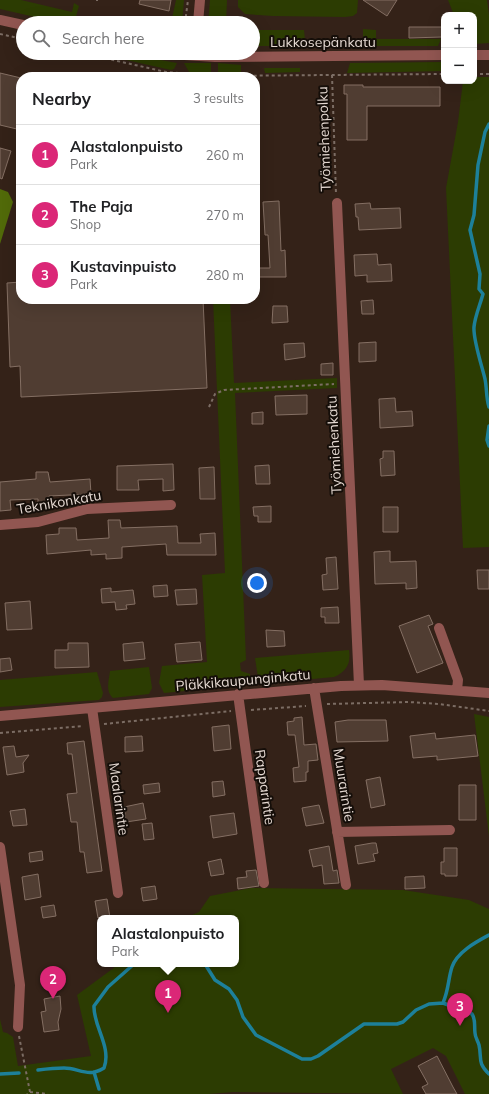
<!DOCTYPE html>
<html lang="en">
<head>
<meta charset="utf-8">
<style>
  body { margin:0; font-family:Mulish,sans-serif; background:#f2f2f2; color:#202124 }
  .controls { position:absolute; right:12px; top:12px; display:grid; overflow:hidden; border-radius:8px; box-shadow:0 4px 16px #0002 }
  .controls button { width:36px; height:36px; display:grid; place-items:center; padding:0; border:0; border-bottom:1px solid #e0e0e0; background:#fff; color:#202124; font:20px sans-serif }
  .you { position:absolute; left:257px; top:583px; width:14px; height:14px; margin:-10px; border:3px solid #fff; border-radius:50%; background:#1a73e8; box-shadow:0 0 0 6px #1a73e833 }
  .badge { display:grid; place-items:center; width:26px; height:26px; border-radius:50%; background:#db2777; color:#fff; font-size:13px; font-weight:700 }
  .pin { position:absolute; translate:-50% -33px; filter:drop-shadow(0 1px 2px #0008) }
  .pin::after { content:''; position:absolute; top:21px; width:14px; height:12px; background:inherit; clip-path:polygon(0 0,100% 0,50% 100%) }
  .popup { position:absolute; left:97px; top:915px; width:142px; height:52px; box-sizing:border-box; display:grid; place-content:center; border-radius:8px; background:#fff; filter:drop-shadow(0 1px 3px #0005); font-size:13px; white-space:nowrap; color:#757577 }
  .popup b { font-size:15px; color:#202124 }
  .popup::after { content:''; position:absolute; left:50%; top:100%; margin-left:-8px; border:8px solid transparent; border-top-color:#fff }
  .list { margin:0; padding:0; list-style:none }
  h2 { display:flex; justify-content:space-between; align-items:center; height:52px; margin:0; padding:0 16px; font-size:17px }
  h2 small { font-size:13px; font-weight:400; color:#757577 }
  .list li { display:grid; grid-template-columns:26px 1fr auto; gap:12px; align-items:center; box-sizing:border-box; height:60px; padding:0 16px; border-top:1px solid #e0e0e0 }
  .list b { display:block; font-size:15px; white-space:nowrap }
  .list p { margin:0; font-size:13px; white-space:nowrap; color:#757577 }
  .list em { font-size:13px; font-style:normal; color:#757577 }
  .icon { flex:none; width:22px; height:22px; fill:none; stroke:currentColor; stroke-width:2; stroke-linecap:round; stroke-linejoin:round }
  .map { position:relative; flex:none; width:489px; height:1094px; overflow:hidden }
  .search { position:absolute; background:#fff; box-shadow:0 4px 16px #0002; left:16px; top:16px; width:244px; height:44px; display:flex; align-items:center; gap:10px; box-sizing:border-box; padding:0 14px; border-radius:22px; color:#757577; font-size:15px }
  .panel { position:absolute; background:#fff; box-shadow:0 4px 16px #0002; left:16px; top:72px; width:244px; height:232px; border-radius:16px }
  .map>svg:first-child { display:block }
</style>
</head>
<body>
<div class="map">
<svg width="489" height="1094" viewBox="0 0 489 1094">
  <rect width="100%" height="100%" fill="#342218"/>
  <path fill="#2c3c02" d="M0,0h21l51,12 2,-9 5,3 -5,17h-13l-61,-14z
    M176,0h8l-2,23h-11z
    M210,0h17l-1,23h-18z
    M238,0h120l-1,13 -4,3 -8,1 -72,-1 -28,-2 -7,-7z
    M448,0h39l2,15v28l-15,1v-29h-20z
    M363,29l13,1v9h65l-3,7h-185v-6l5,-1v-9h46l1,10 58,-1z
    M95,53h27l55,10 -3,6 -3,1z
    M443,62l1,9 -97,2 3,-10z
    M184,63h27v10l-22,-1z
    M218,63l23,2v8h-23z
    M264,68h36v4l-35,1z
    M474,77h15v470l-26,1 -17,-360 12,-66 5,-41h11z
    M213,299h17l4,84 103,-5v10l-102,5 11,267 -6,3 1,8 9,3v8l-2,3 -84,8 -5,-10 3,-17 45,-4 -5,-87 23,-2z
    M349,650c2,13 -2,21 -15,27l-75,7 -4,-26z
    M149,667l3,21 -3,6 -36,4c-8,-7 -4,-18 -3,-27z
    M97,672l6,21 -1,4 -3,3 -99,7v-27z
    M474,714l15,3v119z
    M251,888l152,2 66,10 20,9v185h-24l-19,-38 -13,-8 -42,21 12,25 -170,-2 -24,2h-209v-75l3,13 4,1 6,4 5,29 73,-10 -14,-61 42,-31h117v-46h-51l14,-6 11,-16z"/>
  <path fill="#516a09" d="M0,189l8,3 5,10 -13,42z"/>
  <g fill="none" stroke-linecap="round" stroke-linejoin="round">
    <path stroke="#1d809a" stroke-width="3.5" d="M489,124l-4,8 -7,33 -4,50 -4,15 10,44 -1,15 4,5c-3,11 -8,22 -9,33 -1,13 8,39 11,52 2,10 1,19 4,28
      M489,426l-2,14 2,6
      M205,964l10,16 14,9 8,11 6,17 13,18 46,24h9l7,-3 46,-32h33l6,-2 13,-12 13,-6 14,-1 29,11c4,6 2,12 3,19 0,4 3,8 4,12 3,13 -2,18 10,29
      M443,1003c6,-14 5,-24 9,-36 5,-15 24,-25 37,-32
      M38,1070c8,-1 17,-2 26,-2 15,0 24,10 40,0 8,-21 -11,-42 -10,-62l14,-19 26,-23
      M94,1072l5,17
      M0,1074l19,-1"/>
  </g>
  <path fill="#503d32" stroke="#846f63" d="M140,0h31l-2,11 -30,-7z
    M363,0h34l-10,16z
    M409,27h33v10l-33,1z
    M0,73l21,5v52l-21,-5z
    M344,85h19v2h77v19h-73v34h-20v-46h-3z
    M0,148l11,3 -9,28 -2,-1z
    M279,201l2,50 4,-1 1,27h-27v-9h11l-2,-33h-3l-2,-33z
    M370,203l1,6 29,-1 1,20 -42,2 -1,-13h-2l-1,-13z
    M377,254l1,11 13,-1 1,17 -25,1v-7l-12,1 -1,-21z
    M21,282v17h182l4,89 -186,9 -1,-31 -10,1 -3,-84z
    M373,300l1,14h-12l-1,-13z
    M273,306h14l1,16 -16,1z
    M376,342v19l-17,1v-19z
    M304,343l1,14 -20,3 -1,-16z
    M333,363v12h-12v-11z
    M307,395v19l-31,1 -1,-19z
    M395,398l1,14 16,-1 1,15 -33,2 -1,-29z
    M263,412v12h-11v-11z
    M383,451h11l1,24 -14,1 -1,-17 3,-1z
    M173,464l1,26 -11,1v-12l-25,1 1,10h-22v-24z
    M269,465l1,19h-14l-1,-18z
    M214,467l1,32h-15l-1,-31z
    M36,472h12l2,10 40,-3 1,15 -42,2v9h-11v-6l-28,1 1,10 -11,1v-29l36,-3z
    M271,506v16h-13v-6h-4l-1,-9z
    M383,507h15v25h-15z
    M108,520h12l1,8 56,-2 1,17h23l-1,-9 15,-1 1,22h-49l-1,-11 -44,3v11l-16,1v-5l-15,1v-5l-44,4 -1,-19 13,-1v-6h17l1,12 32,-2z
    M390,551v11l26,-1 1,27 -11,1v-6l-31,1 -1,-32z
    M336,557l2,32 -15,1 -1,-15 5,-1 -1,-16z
    M477,570h12v19h-11z
    M167,585l1,11 -14,1 -1,-11z
    M111,588v4l22,-2 2,14 -9,1 1,4 -11,1 -1,-8 -13,1 -1,-14z
    M196,589l1,15 -20,1 -2,-15z
    M30,601l2,28 -25,1 -2,-27z
    M338,607l1,16h-14v-6h-4v-9z
    M429,615l4,9 -5,2 15,37 -26,10 -18,-47z
    M266,630l18,1 1,15 -18,1z
    M143,642l2,17 -21,2 -1,-17z
    M200,642l2,18 -25,2 -2,-18z
    M68,643h20l1,24 -34,1v-18h13z
    M10,658l2,12 -12,2v-13z
    M302,717l2,28 12,-1 2,16 -10,1v11h-2v9l-12,1 -1,-14 6,-1 -4,-32h-7l-1,-13 7,-1v-3z
    M348,720h38l2,21 -51,1 -2,-20z
    M229,725l2,24 -17,2 -2,-24z
    M435,733l1,6 39,-4 3,21 -41,4v-4l-24,2 -3,-22z
    M142,736l1,15 -18,1v-15z
    M84,741l18,130 -15,2 -3,-21h-4l-3,-30h-6l-4,-28 10,-1 -5,-39h-4l-1,-11z
    M14,746l2,11 13,-2 -6,8 1,9 -17,3 -4,-28z
    M380,777l5,28 -14,3 -5,-28z
    M223,781l2,14 -12,2 -1,-15z
    M159,783l1,9 -16,2 -1,-9z
    M459,785h17v35h-17z
    M143,803l3,16 -20,3 -2,-15z
    M319,805l5,18 -18,3 -4,-18z
    M25,809l2,16 -14,1 -3,-15z
    M234,813l3,21 -24,4 -3,-22z
    M152,823l2,16 -10,1 -2,-16z
    M372,843h4l2,10 -5,1 2,7 -17,3 -3,-18z
    M329,846l4,25 4,-1 2,13 -15,1 -2,-19 -9,2 -4,-17z
    M444,848h13v28h-12v-2h-4v-12h3z
    M42,851l1,9 -13,2 -1,-9z
    M221,859l3,15 -13,2 -3,-14z
    M256,870l3,16 -21,3 -1,-11 10,-1 -1,-6z
    M38,874l3,23 -16,3 -3,-23z
    M424,876l1,12 -20,1v-12z
    M155,886l2,13 -14,2 -2,-13z
    M107,899l3,19h-12l-3,-17z
    M54,905l2,11 -13,2 -2,-11z
    M60,996l1,13 -3,13 1,8 -15,2 -3,-20 5,-1 -2,-12z
    M437,1056l16,31 4,7h-31l-4,-7 6,-3 -10,-18z"/>
  <g fill="none" stroke-linecap="round" stroke-linejoin="round">
    <path stroke="#7c6d64" stroke-width="2" stroke-dasharray="3 3" stroke-linecap="butt" d="M97,1v-1
      M185,23l3,-23
      M0,34l23,5
      M82,53l84,19 49,4 229,-2
      M474,74h15
      M332,75l4,119
      M209,407l6,-13 9,-4 110,-6
      M327,704l82,-2 30,2 50,7
      M251,710l55,-4
      M104,724l127,-13
      M0,733l83,-7
      M19,1036l11,56 -3,2
      M30,1092l18,2"/>
    <path stroke="#915651" stroke-width="10" d="M0,20l23,5
      M198,23l2,-23
      M154,53l61,4 229,-2
      M474,55h15
      M337,203l22,482
      M0,525l38,-3 49,-13 84,-4
      M439,628l19,52 -1,10
      M314,688l32,197
      M238,694l26,189
      M92,708l26,185
      M0,716l341,-30 41,-1 107,8
      M337,832l113,-2
      M0,847l20,138 -2,42"/>
  </g>
  <g text-anchor="middle" stroke-width="4" stroke-linejoin="round" paint-order="stroke">
    <g font-size="14" fill="#e4d8d1" stroke="#150e09">
      <text x="323" y="47">Lukkosepänkatu</text>
      <text transform="translate(324 139) rotate(-92)" y="5">Työmiehenpolku</text>
      <text transform="translate(334 445) rotate(-93)" y="5">Työmiehenkatu</text>
      <text transform="translate(59 502) rotate(-10)" y="5">Teknikonkatu</text>
      <text transform="translate(243 680) rotate(-5)" y="5">Pläkkikaupunginkatu</text>
      <text transform="translate(344 785) rotate(81)" y="5">Muurarintie</text>
      <text transform="translate(265 787) rotate(82)" y="5">Rapparintie</text>
      <text transform="translate(119 799) rotate(82)" y="5">Maalarintie</text>
    </g>
  </g>
</svg>
<div class="controls">
<button>+</button>
<button>−</button>
</div>
<div class="you"></div>
<div class="pin badge" style="left:168px;top:1013px">1</div>
<div class="popup"><b>Alastalonpuisto</b>Park</div>
<div class="pin badge" style="left:53px;top:999px">2</div>
<div class="pin badge" style="left:460px;top:1026px">3</div>
<div class="search"><svg class="icon" aria-label="search" viewBox="0 0 24 24"><circle cx="10" cy="10" r="6"/><path d="M15 15l6 6"/></svg>Search here</div>
<section class="panel">
<h2>Nearby<small>3 results</small></h2>
<ul class="list">
<li><span class="badge">1</span><div><b>Alastalonpuisto</b><p>Park</p></div><em>260 m</em></li>
<li><span class="badge">2</span><div><b>The Paja</b><p>Shop</p></div><em>270 m</em></li>
<li><span class="badge">3</span><div><b>Kustavinpuisto</b><p>Park</p></div><em>280 m</em></li>
</ul>
</section>
</div>
</body>
</html>
